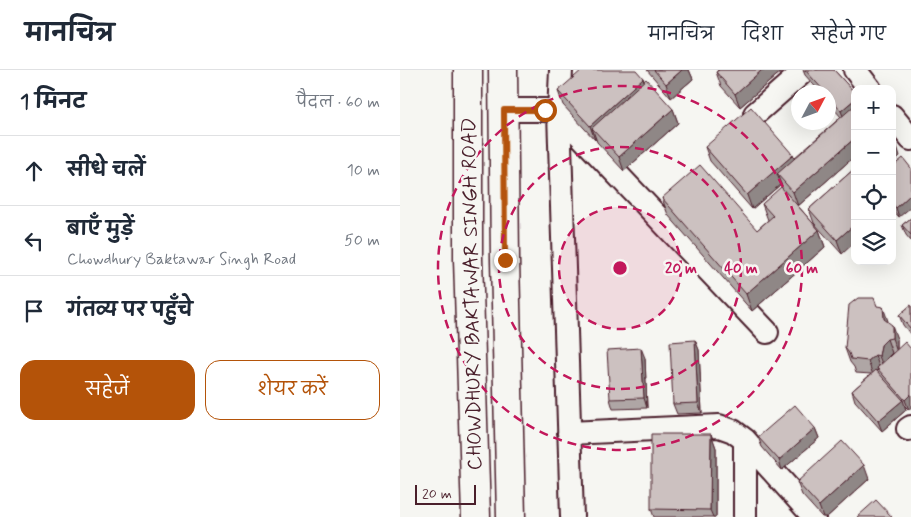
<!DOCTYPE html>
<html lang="hi">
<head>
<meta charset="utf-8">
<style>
  body { margin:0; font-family:Mynerve,"Playpen Sans Deva",sans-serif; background:#f2f2f3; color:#1f2937 }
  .controls { position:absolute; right:15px; top:15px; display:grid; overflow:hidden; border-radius:10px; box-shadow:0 5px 20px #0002 }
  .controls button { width:45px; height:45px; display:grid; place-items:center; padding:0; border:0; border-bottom:1px solid #e0e1e3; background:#fff; color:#1f2937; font:25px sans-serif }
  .compass { position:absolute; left:391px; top:15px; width:45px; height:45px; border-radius:50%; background:#fff; box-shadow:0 5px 20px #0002; rotate:49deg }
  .scale { position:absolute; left:15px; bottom:12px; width:61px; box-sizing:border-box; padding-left:5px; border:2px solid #4a1f2b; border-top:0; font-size:14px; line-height:18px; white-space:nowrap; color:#4a1f2b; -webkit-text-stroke:4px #f6f6f2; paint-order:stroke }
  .stop { position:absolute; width:15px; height:15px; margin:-11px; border:4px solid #b45309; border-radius:50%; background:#fff }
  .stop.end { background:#b45309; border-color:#fff; box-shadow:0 1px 5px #0008 }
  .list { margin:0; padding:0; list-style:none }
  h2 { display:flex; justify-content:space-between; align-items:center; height:65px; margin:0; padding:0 20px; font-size:21px }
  h2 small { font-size:16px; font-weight:400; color:#747a83 }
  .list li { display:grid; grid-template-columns:32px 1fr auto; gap:15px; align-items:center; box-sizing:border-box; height:70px; padding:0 20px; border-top:1px solid #e0e1e3 }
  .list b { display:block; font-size:19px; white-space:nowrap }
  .list p { margin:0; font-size:16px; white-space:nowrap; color:#747a83 }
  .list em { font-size:16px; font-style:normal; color:#747a83 }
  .actions { display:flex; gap:10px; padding:15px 20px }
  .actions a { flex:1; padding:11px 0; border:1px solid #b45309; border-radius:15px; text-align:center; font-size:18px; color:#b45309 }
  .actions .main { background:#b45309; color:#fff }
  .icon { flex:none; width:28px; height:28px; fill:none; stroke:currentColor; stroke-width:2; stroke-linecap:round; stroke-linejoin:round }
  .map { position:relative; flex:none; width:511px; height:447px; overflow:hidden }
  header { display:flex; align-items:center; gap:30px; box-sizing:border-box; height:70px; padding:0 25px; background:#fff; border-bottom:1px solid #e0e1e3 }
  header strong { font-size:24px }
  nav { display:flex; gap:28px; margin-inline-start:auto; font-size:18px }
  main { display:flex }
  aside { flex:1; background:#fff }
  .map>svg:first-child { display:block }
</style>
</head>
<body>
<header>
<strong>मानचित्र</strong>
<nav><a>मानचित्र</a><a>दिशा</a><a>सहेजे गए</a></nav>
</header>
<main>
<aside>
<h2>1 मिनट<small>पैदल · 60 m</small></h2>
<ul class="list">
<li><svg class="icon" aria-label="ahead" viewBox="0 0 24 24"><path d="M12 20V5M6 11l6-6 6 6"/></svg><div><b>सीधे चलें</b></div><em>10 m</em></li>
<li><svg class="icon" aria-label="left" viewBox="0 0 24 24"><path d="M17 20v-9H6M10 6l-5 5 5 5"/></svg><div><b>बाएँ मुड़ें</b><p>Chowdhury Baktawar Singh Road</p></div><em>50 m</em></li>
<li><svg class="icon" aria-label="arrive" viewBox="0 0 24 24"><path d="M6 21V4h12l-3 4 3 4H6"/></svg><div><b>गंतव्य पर पहुँचे</b></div></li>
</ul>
<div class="actions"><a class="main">सहेजें</a><a>शेयर करें</a></div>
</aside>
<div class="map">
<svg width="511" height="447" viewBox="0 0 511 447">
  <rect width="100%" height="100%" fill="#f6f6f2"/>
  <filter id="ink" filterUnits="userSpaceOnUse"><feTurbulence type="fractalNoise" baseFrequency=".02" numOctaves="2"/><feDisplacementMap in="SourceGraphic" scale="10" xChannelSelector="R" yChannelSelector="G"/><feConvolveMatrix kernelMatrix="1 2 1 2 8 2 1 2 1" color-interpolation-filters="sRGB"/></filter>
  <g filter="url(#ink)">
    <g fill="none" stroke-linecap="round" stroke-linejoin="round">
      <defs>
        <path id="minor" d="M161,0l-2,43 13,404
          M455,0l15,19
          M104,40h41l14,3 208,219
          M355,44l50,-44
          M492,46l19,23
          M508,359l3,-2
          M169,363l150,-7 14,5 12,9 69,77
          M345,447v-77"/>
        <path id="major" d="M68,0v189l8,258
          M103,0l2,190 6,257"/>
      </defs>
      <use href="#minor" stroke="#4a1f2b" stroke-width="26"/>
      <use href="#major" stroke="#4a1f2b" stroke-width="31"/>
      <use href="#minor" stroke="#f6f6f2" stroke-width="22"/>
      <use href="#major" stroke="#f6f6f2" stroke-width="28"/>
    </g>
    <path fill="#afa6a5" stroke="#4a1f2b" d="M247,0h42l4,9 -22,19z
      M317,0h66l-43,37 -19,-21 -5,-14 2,-1z
      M403,0h31l21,23v63l-57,50 21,24 6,17 -73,64 -84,-96 -6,-17 95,32 11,-10 -6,-16 20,-16 -1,-4 -29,25 -42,-48 -5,-14 88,8 1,3 47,-41 -13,-15v-10h-8l-15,-17z
      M243,8l1,3 29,28 5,14 -54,48 -27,-29 -1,-3 -1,1 -32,-35 -5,-14z
      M492,97l7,50 -7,-8z
      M454,99l-12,85 -28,-31 -5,-14z
      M511,148v23l-5,-6 -4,-10z
      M511,235v30l-8,-10 -4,-10z
      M477,236l11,16 9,17v11l12,60 -5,-5 2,5 -24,21 -27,-30 -3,-10 19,-17 -15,-1 -2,-6 -4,-5 -5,-14z
      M295,270l4,10 3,63 -25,1 -4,-10z
      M245,288l2,50 -34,1 -3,-10z
      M415,358l4,10 -37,32 -20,-23 -4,-10z
      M311,364l5,14v69h-62l-3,-8z
      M469,409l-42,38h-5l-20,-22 -5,-13z"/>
    <path fill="#8f8786" stroke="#4a1f2b" d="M282,0h7l4,9 -22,19 -5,-14z
      M362,0h21l-43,37 -5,-13z
      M243,8l5,14 -56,36 4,11 -1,1 -5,-14z
      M455,29v13l-10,9 -4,-10z
      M273,39l5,14 -54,48 -5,-14z
      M455,68v18l-57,50 -5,-14z
      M497,76l3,10 -8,7v-13z
      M393,85l5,13 -21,6 4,10 -29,25 -5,-14z
      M511,124v13l-12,10 -3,-9z
      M455,154v18l-13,12 -5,-14z
      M419,160l6,17 -73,64 -6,-17z
      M483,237l5,14 1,12 -5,-14z
      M492,255l5,14v13l-5,-14z
      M487,269l5,14 -6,6 -2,10 -5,-13 2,-11z
      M295,270l4,10 3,63 -4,-10z
      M241,278l4,10 2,50 -3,-10z
      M475,285l5,14 -3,-1 1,2 -5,5 -5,-14z
      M511,324v13l-2,3 -4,-10z
      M503,330l3,10 -24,21 -4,-10z
      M415,358l4,10 -37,32 -3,-10z
      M311,364l5,14v69h-3l-3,-7z
      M464,395l5,14 -42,38h-4l-4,-11z"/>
    <path fill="#ccc1c0" stroke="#4a1f2b" d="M182,0h54l7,8 -53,48 -32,-35z
      M254,0h28l-16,14z
      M319,0h43l-27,24 -19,-22z
      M405,0h29l21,23v6l-14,12 -13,-15v-4h-3z
      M246,9l27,30 -54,48 -27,-29z
      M455,35v33l-62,54 -16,-18z
      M351,37l42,48 -46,40 -42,-48z
      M492,71l5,5 -5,4z
      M503,88l8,10v26l-15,14 -4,-5v-36z
      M300,95l57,65 16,-14 -11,-12 19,-17 38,43 -73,64 -84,-96z
      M454,99l1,55 -18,16 -28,-31z
      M511,148v17l-9,-10z
      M458,228h16l3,8 6,1 1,12 8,6v13l-5,1 -6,6 -2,11 -4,-1 -7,6 -17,-2 -2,-6 -4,-5 4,-43z
      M511,235v24l-12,-14z
      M295,270l3,63 -25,1 -3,-62z
      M505,272l6,7v45l-6,6 -28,-32z
      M241,278l3,50 -34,1 -3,-49z
      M476,300l27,30 -25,21 -26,-30z
      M395,335l20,23 -36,32 -21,-23z
      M251,364h60l-1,76 -59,-1z
      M442,371l22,24 -45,41 -22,-24z
      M476,430l16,17h-35z"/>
  </g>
  <g fill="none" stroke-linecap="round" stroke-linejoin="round" filter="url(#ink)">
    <path stroke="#b45309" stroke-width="6" d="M105,190l-1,-150h41"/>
  </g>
  <circle cx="220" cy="198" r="61" fill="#c2185b" fill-opacity=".12"/>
  <g fill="none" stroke="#c2185b" stroke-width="2.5" stroke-dasharray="9 6">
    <circle cx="220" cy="198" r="61"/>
    <circle cx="220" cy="198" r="121"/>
    <circle cx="220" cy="198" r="182"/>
  </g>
  <g text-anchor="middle" stroke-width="5" stroke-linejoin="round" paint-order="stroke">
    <g font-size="20" fill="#4a1f2b" stroke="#f6f6f2">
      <text transform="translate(71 224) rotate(-91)" y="7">CHOWDHURY BAKTAWAR SINGH ROAD</text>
    </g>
  </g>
  <circle cx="220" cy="198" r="8" fill="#c2185b" stroke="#f6f6f2" stroke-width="2.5"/>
  <g font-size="15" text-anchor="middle" font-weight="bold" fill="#c2185b" stroke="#f6f6f2" stroke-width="5" stroke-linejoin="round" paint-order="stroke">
    <text x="281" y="203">20 m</text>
    <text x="341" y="203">40 m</text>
    <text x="402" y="203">60 m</text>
  </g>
</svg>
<div class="controls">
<button>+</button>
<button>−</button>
<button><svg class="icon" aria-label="locate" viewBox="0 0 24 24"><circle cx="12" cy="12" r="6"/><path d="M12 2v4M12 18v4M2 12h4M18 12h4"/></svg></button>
<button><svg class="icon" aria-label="layers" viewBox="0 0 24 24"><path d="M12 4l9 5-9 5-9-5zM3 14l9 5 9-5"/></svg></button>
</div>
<svg class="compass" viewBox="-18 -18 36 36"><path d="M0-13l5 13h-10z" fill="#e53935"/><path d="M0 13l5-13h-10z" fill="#747a83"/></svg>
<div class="scale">20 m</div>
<div class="stop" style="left:145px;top:40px"></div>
<div class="stop end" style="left:105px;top:190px"></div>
</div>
</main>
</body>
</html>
